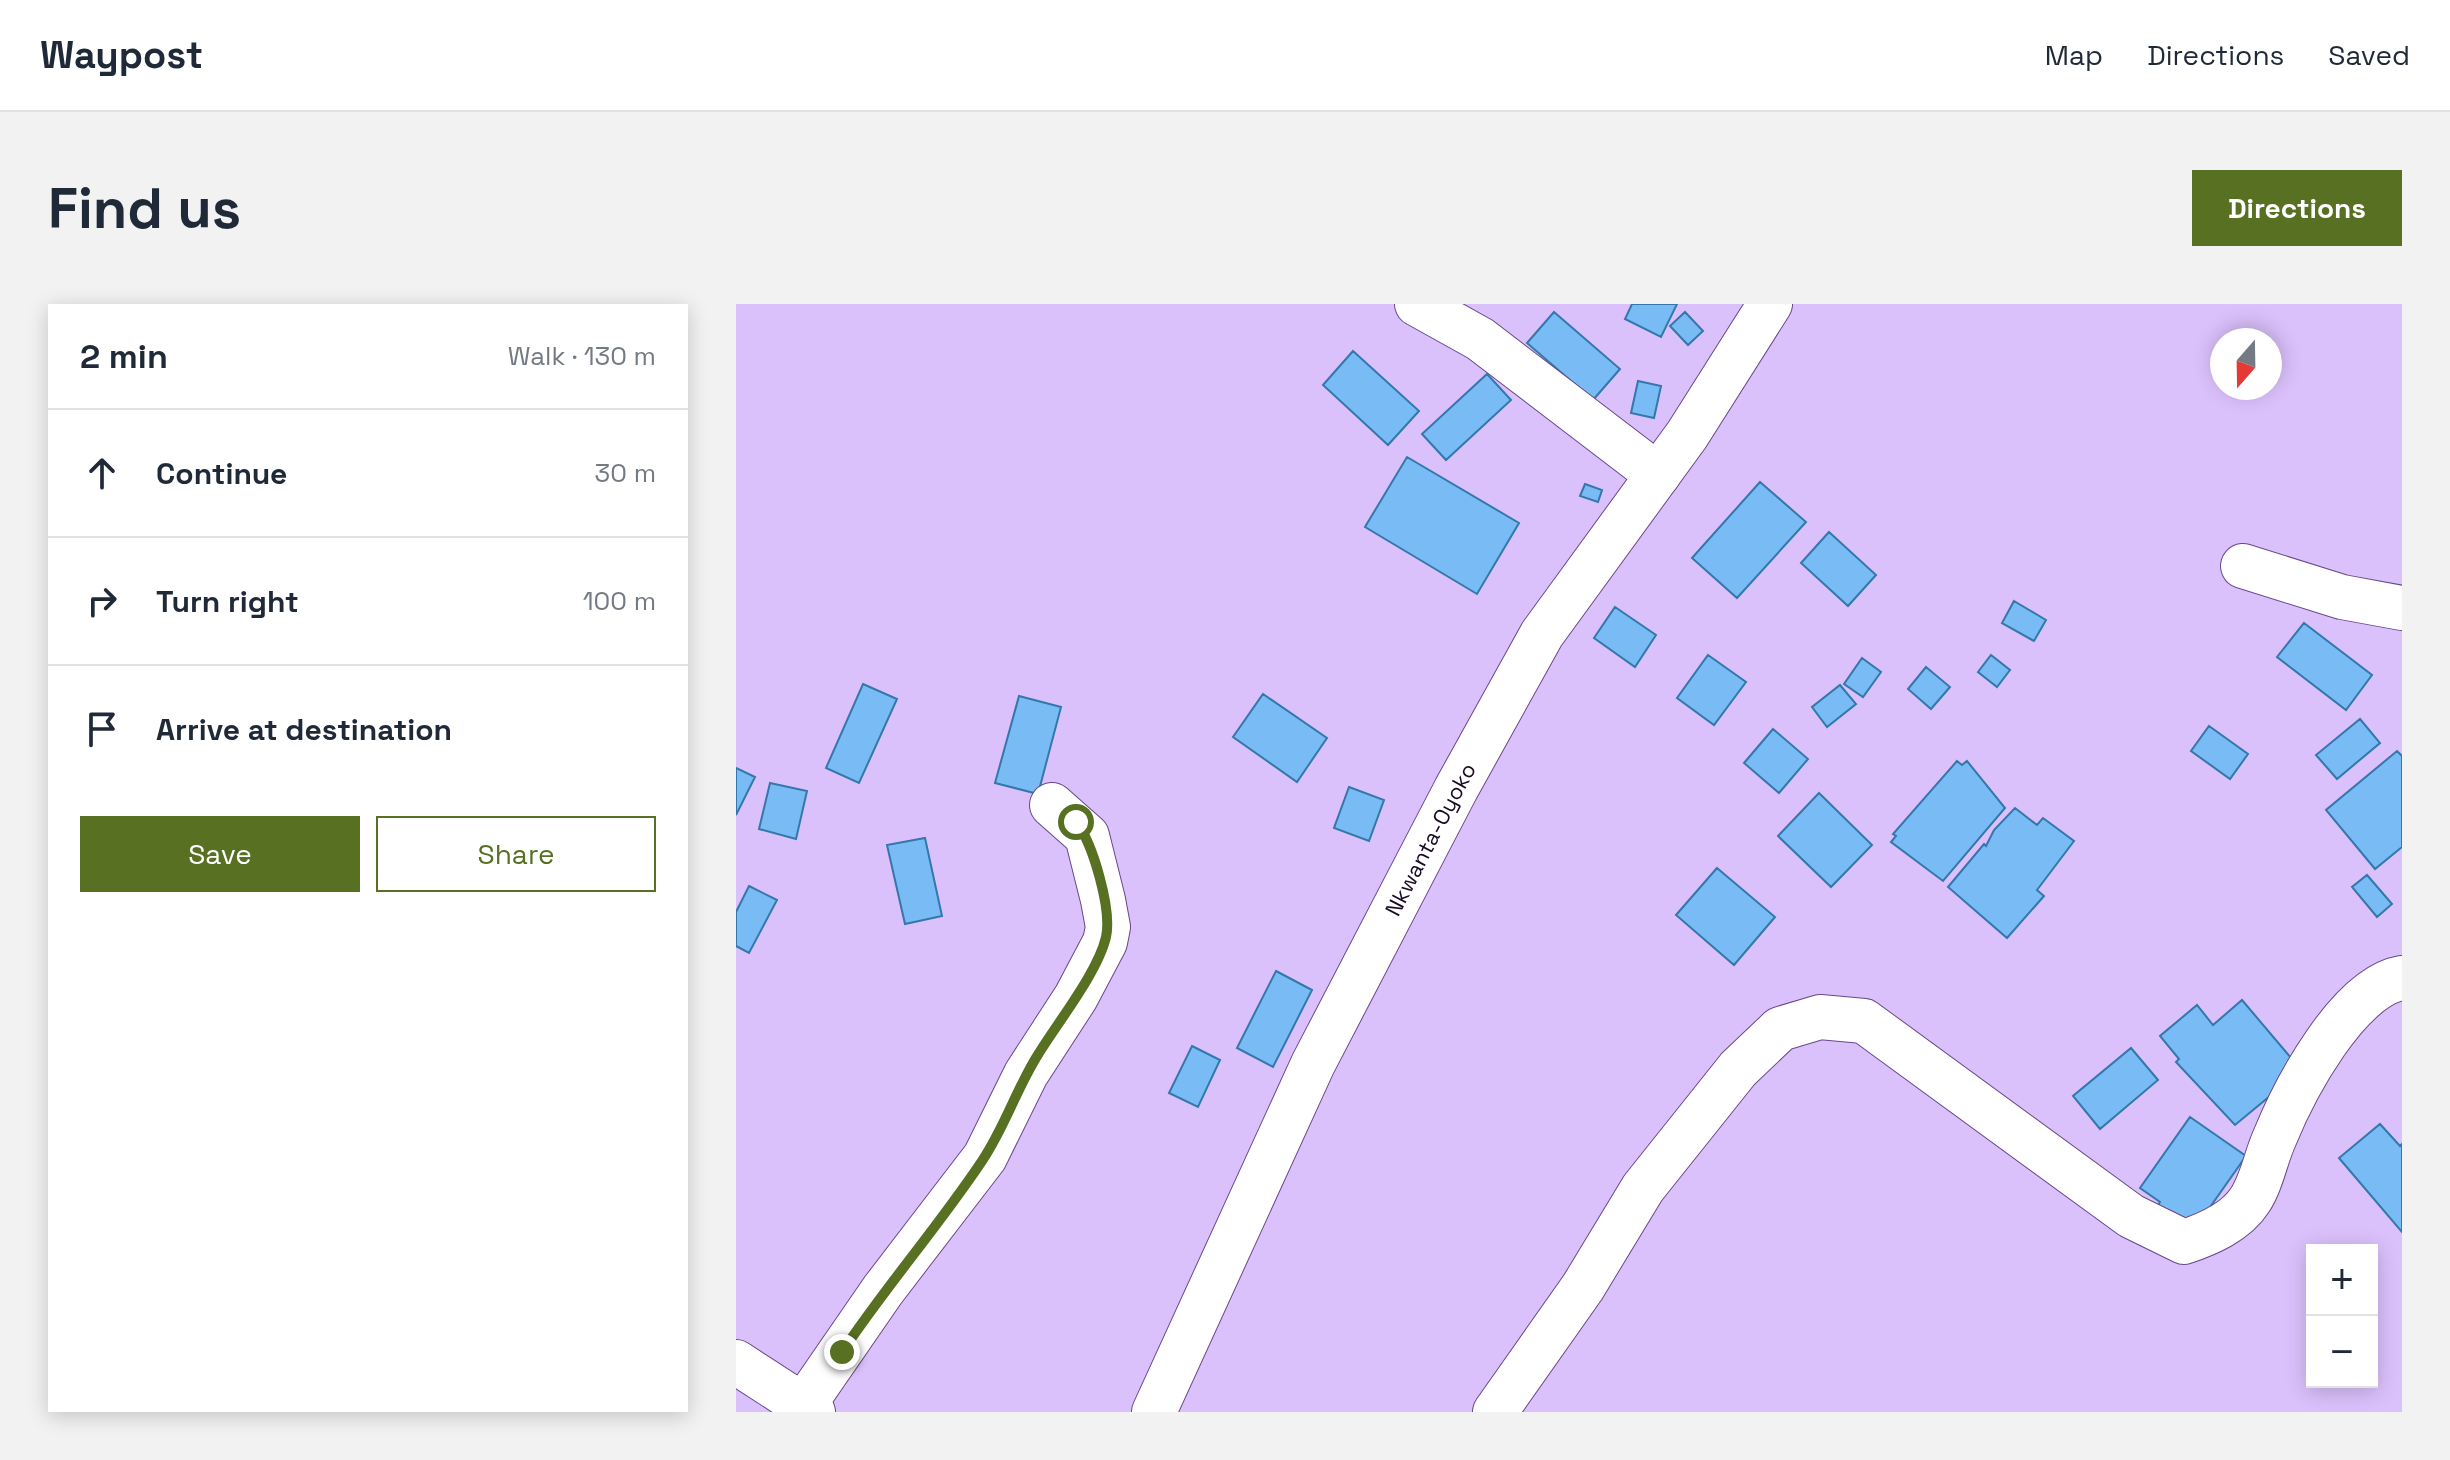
<!DOCTYPE html>
<html lang="en">
<head>
<meta charset="utf-8">
<style>
  body { margin:0; font-family:"Space Grotesk",sans-serif; background:#f2f2f3; color:#1f2937 }
  .controls { position:absolute; right:24px; bottom:24px; display:grid; overflow:hidden; border-radius:0px; box-shadow:0 4px 20px #0003 }
  .controls button { width:72px; height:72px; display:grid; place-items:center; padding:0; border:0; border-bottom:2px solid #e0e1e3; background:#fff; color:#1f2937; font:40px sans-serif }
  .compass { position:absolute; left:1474px; top:24px; width:72px; height:72px; border-radius:50%; background:#fff; box-shadow:0 4px 20px #0003; rotate:200deg }
  .stop { position:absolute; width:24px; height:24px; margin:-18px; border:6px solid #577022; border-radius:50%; background:#fff }
  .stop.end { background:#577022; border-color:#fff; box-shadow:0 2px 8px #0008 }
  .list { margin:0; padding:0; list-style:none }
  h2 { display:flex; justify-content:space-between; align-items:center; height:104px; margin:0; padding:0 32px; font-size:34px }
  h2 small { font-size:26px; font-weight:400; color:#747a83 }
  .list li { display:grid; grid-template-columns:52px 1fr auto; gap:24px; align-items:center; box-sizing:border-box; height:128px; padding:0 32px; border-top:2px solid #e0e1e3 }
  .list b { display:block; font-size:30px; white-space:nowrap }
  .list em { font-size:26px; font-style:normal; color:#747a83 }
  .actions { display:flex; gap:16px; padding:24px 32px }
  .actions a { flex:1; padding:18px 0; border:2px solid #577022; border-radius:0px; text-align:center; font-size:28px; color:#577022 }
  .actions .main { background:#577022; color:#fff }
  .icon { flex:none; width:44px; height:44px; fill:none; stroke:currentColor; stroke-width:2; stroke-linecap:round; stroke-linejoin:round }
  .map { position:relative; flex:none; width:1666px; height:1108px; overflow:hidden; border-radius:0px }
  header { display:flex; align-items:center; gap:48px; box-sizing:border-box; height:112px; padding:0 40px; background:#fff; border-bottom:2px solid #e0e1e3 }
  header strong { font-size:38px }
  nav { display:flex; gap:44px; margin-inline-start:auto; font-size:28px }
  .intro { display:flex; align-items:center; justify-content:space-between; box-sizing:border-box; height:192px; padding:0 48px }
  h1 { margin:0; font-size:56px }
  .button { padding:20px 36px; border-radius:0px; background:#577022; color:#fff; font-size:28px; font-weight:700 }
  main { display:flex; gap:48px; padding:0 48px }
  aside { flex:1; background:#fff; border-radius:0px; box-shadow:0 4px 20px #0003 }
  .map>svg:first-child { display:block }
</style>
</head>
<body>
<header>
<strong>Waypost</strong>
<nav><a>Map</a><a>Directions</a><a>Saved</a></nav>
</header>
<div class="intro"><h1>Find us</h1><a class="button">Directions</a></div>
<main>
<aside>
<h2>2 min<small>Walk · 130 m</small></h2>
<ul class="list">
<li><svg class="icon" aria-label="ahead" viewBox="0 0 24 24"><path d="M12 20V5M6 11l6-6 6 6"/></svg><div><b>Continue</b></div><em>30 m</em></li>
<li><svg class="icon" aria-label="right" viewBox="0 0 24 24"><path d="M7 20v-9h11M14 6l5 5-5 5"/></svg><div><b>Turn right</b></div><em>100 m</em></li>
<li><svg class="icon" aria-label="arrive" viewBox="0 0 24 24"><path d="M6 21V4h12l-3 4 3 4H6"/></svg><div><b>Arrive at destination</b></div></li>
</ul>
<div class="actions"><a class="main">Save</a><a>Share</a></div>
</aside>
<div class="map">
<svg width="1666" height="1108" viewBox="0 0 1666 1108">
  <rect width="100%" height="100%" fill="#dbc1fc"/>
  <path fill="#79bcf5" stroke="#3377ab" stroke-width="2" d="M896,0h45l-16,33 -36,-18z
    M818,8l66,57 -27,31 -66,-57z
    M949,8l18,19 -15,14 -18,-19z
    M617,47l66,60 -31,34 -65,-60z
    M751,70l24,26 -65,60 -24,-26z
    M902,77l23,5 -7,32 -23,-5z
    M671,153l112,66 -42,71 -112,-67z
    M1024,178l46,40 -69,76 -45,-40z
    M849,180l17,6 -4,12 -18,-6z
    M1093,228l47,43 -28,31 -47,-43z
    M1278,297l32,19 -12,21 -32,-18z
    M879,303l41,28 -21,32 -41,-29z
    M1568,319l68,52 -26,35 -69,-53z
    M972,351l38,27 -32,43 -37,-27z
    M1255,351l19,15 -13,17 -19,-15z
    M1126,354l19,14 -18,25 -19,-13z
    M1190,363l24,20 -19,22 -23,-20z
    M127,380l34,15 -38,84 -33,-15z
    M1104,381l16,19 -29,23 -15,-20z
    M527,390l64,44 -30,44 -64,-45z
    M283,392l42,11 -23,87 -43,-11z
    M1624,415l20,24 -43,36 -21,-24z
    M1473,422l39,28 -18,25 -39,-28z
    M1037,425l35,30 -29,34 -35,-30z
    M1661,447l5,5v91l-27,22 -49,-59z
    M1221,457l5,4 5,-4 38,47 -62,73 -52,-39 5,-6 -3,-2z
    M0,464l19,9 -19,38z
    M34,479l37,8 -11,48 -37,-10z
    M613,483l35,13 -15,41 -35,-13z
    M1083,489l53,52 -41,42 -53,-51z
    M1279,504l22,17 6,-7 31,23 -37,49 7,6 -37,42 -59,-51 36,-43 2,2 8,-16z
    M189,534l17,78 -37,8 -18,-79z
    M981,564l58,49 -41,48 -58,-50z
    M1631,571l25,29 -15,13 -25,-30z
    M13,582l28,14 -28,53 -13,-7v-34z
    M540,667l36,19 -39,77 -36,-19z
    M1506,696l55,65 2,7 -64,53 -59,-63 3,-3 -19,-23 37,-31 16,20z
    M456,742l28,14 -22,47 -29,-14z
    M1395,744l27,32 -58,49 -27,-33z
    M1454,813l56,39 -50,71 -42,-16 6,-9 -20,-14z
    M1644,820l20,22 2,-2v88l-63,-74z"/>
  <g fill="none" stroke-linecap="round" stroke-linejoin="round">
    <defs>
      <g id="minor">
        <path d="M681,0l63,35 178,136"/>
        <path d="M1507,262l99,31 60,11"/>
        <path d="M0,1058l77,50"/>
        <path d="M67,1102l80,-116 102,-133 41,-83 50,-77 29,-55 3,-15 -5,-27 -16,-64 -35,-31"/>
        <path id="s1" d="M418,1108l159,-348 143,-275 86,-155 145,-199 83,-131"/>
        <path d="M759,1108l88,-125 60,-99 95,-119 42,-40 40,-12 44,4 267,195 53,26c24,-8 52,-20 66,-42 12,-18 16,-44 25,-63 19,-47 73,-150 127,-159"/>
      </g>
    </defs>
    <use href="#minor" stroke="#684889" stroke-width="46"/>
    <use href="#minor" stroke="#fff" stroke-width="44"/>
  </g>
  <g fill="none" stroke-linecap="round" stroke-linejoin="round">
    <path stroke="#577022" stroke-width="10" d="M106,1048c44,-66 96,-125 140,-191 23,-34 35,-74 57,-108 19,-31 59,-81 67,-116 6,-27 -13,-94 -30,-115"/>
  </g>
  <g text-anchor="middle" stroke-width="6" stroke-linejoin="round" paint-order="stroke">
    <g font-size="22" fill="#170a24" stroke="#f2ecfb">
      <text dy="8" stroke="none"><textPath href="#s1" startOffset="636">Nkwanta-Oyoko</textPath></text>
    </g>
  </g>
</svg>
<div class="controls">
<button>+</button>
<button>−</button>
</div>
<svg class="compass" viewBox="-18 -18 36 36"><path d="M0-13l5 13h-10z" fill="#e53935"/><path d="M0 13l5-13h-10z" fill="#747a83"/></svg>
<div class="stop" style="left:340px;top:518px"></div>
<div class="stop end" style="left:106px;top:1048px"></div>
</div>
</main>
</body>
</html>
